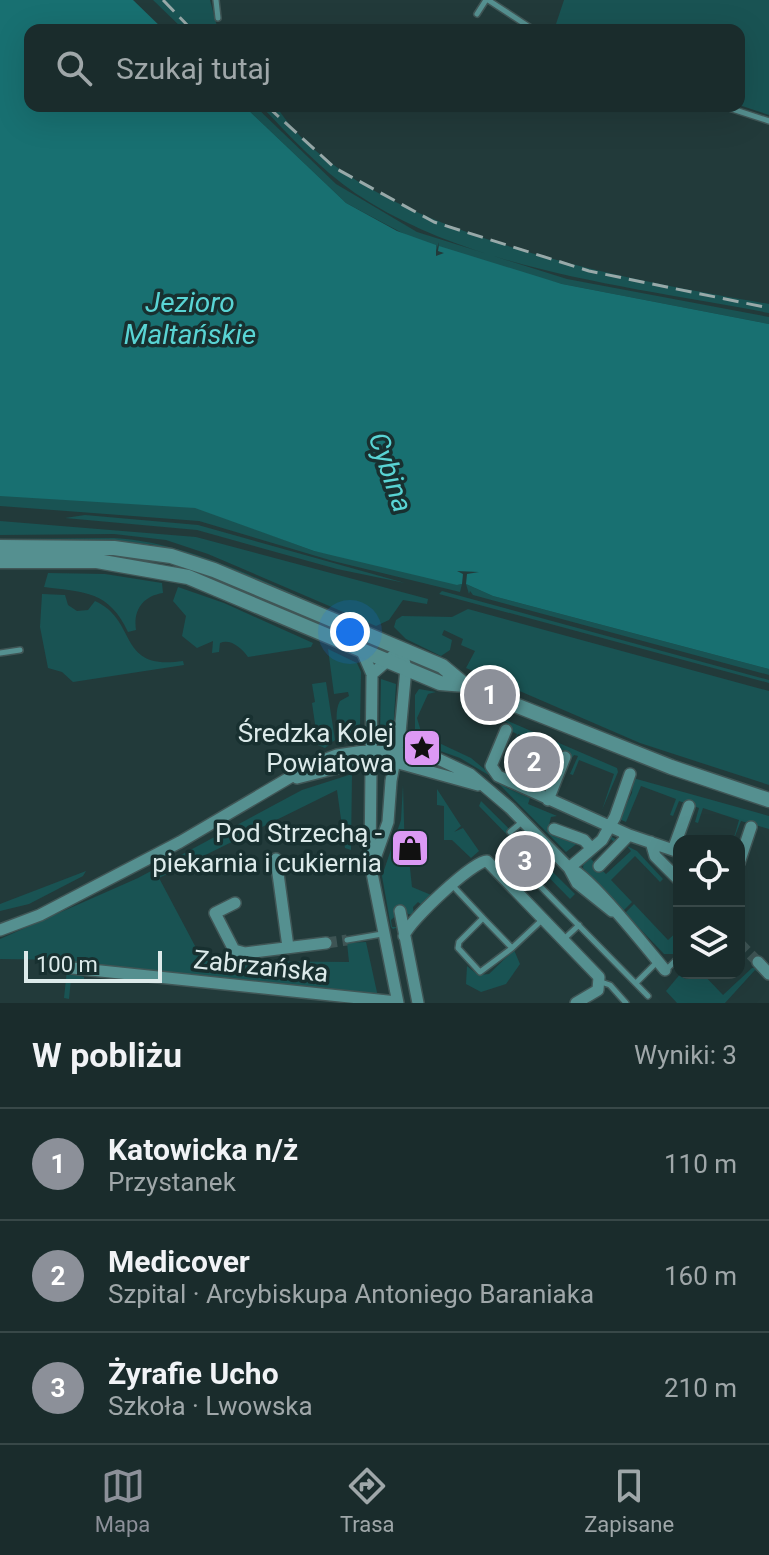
<!DOCTYPE html>
<html lang="pl">
<head>
<meta charset="utf-8">
<style>
  body { margin:0; font-family:Roboto,sans-serif; background:#233434; color:#f1f3f6 }
  .controls { position:absolute; right:24px; bottom:24px; display:grid; overflow:hidden; border-radius:16px; box-shadow:0 8px 32px #0002 }
  .controls button { width:72px; height:72px; display:grid; place-items:center; padding:0; border:0; border-bottom:2px solid #384848; background:#1a2c2c; color:#f1f3f6; font:40px sans-serif }
  .scale { position:absolute; left:24px; bottom:20px; width:138px; box-sizing:border-box; padding-left:8px; border:4px solid #dceaea; border-top:0; font-size:22px; line-height:28px; white-space:nowrap; color:#dceaea; -webkit-text-stroke:6px #183030; paint-order:stroke }
  .you { position:absolute; left:350px; top:632px; width:28px; height:28px; margin:-20px; border:6px solid #fff; border-radius:50%; background:#1a73e8; box-shadow:0 0 0 12px #1a73e833 }
  .badge { display:grid; place-items:center; width:52px; height:52px; border-radius:50%; background:#8c9099; color:#fff; font-size:26px; font-weight:700 }
  .pin { position:absolute; translate:-50% -50%; border:4px solid #fff; box-shadow:0 2px 8px #0006 }
  .list { margin:0; padding:0; list-style:none }
  h2 { display:flex; justify-content:space-between; align-items:center; height:104px; margin:0; padding:0 32px; font-size:34px }
  h2 small { font-size:26px; font-weight:400; color:#9fa7a9 }
  .list li { display:grid; grid-template-columns:52px 1fr auto; gap:24px; align-items:center; box-sizing:border-box; height:112px; padding:0 32px; border-top:2px solid #384848 }
  .list b { display:block; font-size:30px; white-space:nowrap }
  .list p { margin:0; font-size:26px; white-space:nowrap; color:#9fa7a9 }
  .list em { font-size:26px; font-style:normal; color:#9fa7a9 }
  .icon { flex:none; width:44px; height:44px; fill:none; stroke:currentColor; stroke-width:2; stroke-linecap:round; stroke-linejoin:round }
  .map { position:relative; flex:none; width:769px; height:1003px; overflow:hidden }
  .search { position:absolute; background:#1a2c2c; box-shadow:0 8px 32px #0002; left:24px; right:24px; top:24px; height:88px; display:flex; align-items:center; gap:20px; box-sizing:border-box; padding:0 28px; border-radius:16px; color:#9fa7a9; font-size:30px }
  .sheet { height:440px; background:#1a2c2c }
  nav { display:flex; justify-content:space-around; align-items:center; box-sizing:border-box; height:112px; border-top:2px solid #384848; background:#1a2c2c; font-size:22px; color:#9fa7a9 }
  nav a { display:grid; justify-items:center; gap:4px }
  nav .on { color:#8c9099 }
  .map>svg:first-child { display:block }
</style>
</head>
<body>
<div class="map">
<svg width="769" height="1003" viewBox="0 0 769 1003">
  <rect width="100%" height="100%" fill="#223a3a"/>
  <path fill="#195353" d="M153,0h57l8,30h-34z
    M564,0h205v115l-30,-10v-75h-185z
    M244,106h11l81,78 81,48 150,47 202,38v7l-207,-40 -124,-33 1,-9 -3,9 -90,-48z
    M261,106h15c82,127 353,174 493,198v9c-135,-26 -298,-42 -414,-120 -35,-24 -65,-57 -94,-87z
    M0,491l184,12 130,48 140,28 3,6 5,-1 -2,8 -127,-31 -134,-40 -199,-15z
    M85,515l113,10 207,58 -68,-14 -140,-39 -132,-12z
    M0,521l196,16 232,62 -1,5 -24,-4 -14,20 -13,6 -168,-72 -42,-14 -52,-6 -114,1z
    M114,538c75,5 141,40 209,69l-131,-52 -42,-11 -150,-2v-3z
    M48,573l57,1 57,9 1,10c-20,3 -30,17 -27,37l-8,2c-19,-41 -43,-40 -84,-45z
    M466,584l27,12 276,73v6l-296,-80 -3,-4 -1,3z
    M178,587l46,16 89,40 -2,4 -63,10c-6,-9 -18,-19 -28,-14l-1,9 -7,1 1,-12 -16,7 -15,-12 4,-20 -13,-15z
    M442,591l327,89v3l-330,-89z
    M42,594l23,1 3,10 9,6 11,-1 7,-9c44,20 21,70 88,60l1,4 -111,17 -11,-10 -14,-4 -8,-41z
    M468,609l301,82v94l-129,-42 -174,-75 9,-17 -14,-6 2,-6 -19,-9 -2,5 10,5 -2,10 -9,6 -35,-17 -12,-12 2,-7 6,-4 50,1z
    M328,649l29,14 4,9 -1,55 -4,9 -11,6c-9,-7 -11,-31 -5,-41l9,-5 -1,-4 -14,2z
    M381,679l15,5 -3,49 -6,9 -7,-6z
    M326,682l9,58 -10,8 -7,-3 -6,-42 3,-1 -3,-18z
    M419,689l17,3 -8,2 -11,24 5,17 49,23 36,30 23,10 -2,6 29,12 -6,1 -2,8 30,17 -13,10 -74,-75 -32,-19 -45,-16v-47z
    M487,712l130,56 1,4 -16,38 12,-36 -35,-14 -6,15 -3,-1 8,-18 -4,-1 -2,3 -17,-7 -16,35 14,-37 -35,-15 -7,14 6,-14 -6,-3 -3,-8z
    M352,774l-1,76 -6,-2 -8,-58 -178,88 44,83 146,1 -2,-19 19,-1 12,55 -308,-25 14,5v3l-13,-1 -2,20 -5,-1 4,-38 -68,-1v-20l138,-61 164,-88z
    M633,778l136,38v13l-28,-8 -8,20 6,-21 -36,-12 -5,15 -3,-1 4,-14 -20,-7 -6,15 -3,-1 6,-16 -35,-13 -15,36 -7,-3 13,-26z
    M403,785l2,74h4l3,28 24,10 -14,8 -4,-3 -5,5 1,8 -6,-1 -4,-6 -13,12 1,7h6l-5,2 -2,-2 -9,-51 19,-56z
    M437,789l24,37 -7,6 9,-4 16,23 -8,7 -19,-18h-8v-34l-7,-1z
    M481,801l94,93 -5,5 -91,-93z
    M610,836l9,5 -3,3 -5,-5 -20,20 15,15 25,-23 -4,-5 10,5 26,28 -3,3 -25,-26 -24,24 21,22 -9,9 -40,-43 1,-8z
    M86,871l-3,5 -54,28 -29,7v-7z
    M634,904l34,36 11,-10 -4,24h-11l-39,-41z
    M514,950l6,14 -14,20 -25,8 -15,-8 1,-18 11,9 11,-1z
    M757,967l4,8 -6,-5 -30,33h-48l-11,-12 15,-18h21l21,22 29,-27z"/>
  <path fill="#187071" d="M0,0h133l31,30h-134v76h214l102,97 51,28 39,14v11l8,-3 -6,-2 1,-5 123,38 207,40v345l-276,-73 -27,-12 1,-10 12,-2 -22,-1 6,3 -1,10 -5,1 -143,-34 -119,-43 -195,-12z"/>
  <g fill="none" stroke-linecap="round" stroke-linejoin="round">
    <path stroke="#3e5454" stroke-width="11" stroke-dasharray="11 5.5" stroke-linecap="butt" d="M326,943l21,-3
      M739,943l19,19"/>
    <defs>
      <path id="service" d="M216,0l2,18
        M488,0l46,30
        M477,14l9,-14
        M723,106l46,15
        M0,653l20,-3
        M510,832l12,-10
        M535,881l113,115
        M453,886l30,32 -24,24 -1,6 22,24 32,-24 -29,-30
        M564,939l15,-14
        M347,940l35,-6
        M512,948l31,-29
        M666,970l13,-13
        M601,982l9,3 16,18
        M636,983l21,-21"/>
      <path id="minor" d="M361,649l11,25 -2,189 28,140
        M372,674l29,-25 5,19 -6,65 -9,48 -3,41 -15,42
        M506,730l-15,36 7,10 131,59
        M297,778l52,-13 46,-3 83,23
        M548,800l17,-43
        M554,829l30,11 7,8
        M623,833l56,19
        M651,842l4,14 24,24
        M673,850l16,-44
        M276,859l12,88
        M739,863l12,-36
        M599,866l30,-31
        M569,868c18,4 80,83 96,102
        M569,868l33,-28 13,-23 15,-43
        M235,903l-20,10 19,37 11,3 81,-10
        M400,911l18,92
        M0,930l40,-15 140,-73 131,-77 26,-10 34,-5 63,7 36,17 40,34 59,60 8,15 35,28
        M404,936c5,-15 69,-75 83,-75l112,116 -1,13 -22,13
        M758,962l11,12
        M72,968l325,34"/>
      <path id="tertiary" d="M0,547l114,1 57,8 43,14 228,96 23,19
        M0,561h97l91,16 252,106 25,2 206,82 98,33"/>
    </defs>
    <use href="#service" stroke="#405656" stroke-width="8"/>
    <use href="#minor" stroke="#405656" stroke-width="14"/>
    <use href="#tertiary" stroke="#405656" stroke-width="17"/>
    <use href="#service" stroke="#559090" stroke-width="5"/>
    <use href="#minor" stroke="#559090" stroke-width="11"/>
    <use href="#tertiary" stroke="#559090" stroke-width="14"/>
    <path stroke="#98a9a9" stroke-width="3" stroke-dasharray="16 8" stroke-linecap="butt" d="M163,0l29,30
      M267,106l68,62 99,54 155,49 180,37"/>
  </g>
  <defs>
    <symbol id="sight-square" viewBox="-11 -11 22 22"><rect x="-9" y="-9" width="18" height="18" rx="4" fill="#dc99f4" stroke="#183030"/><path d="M0-6L1.8-2.2L6-1.7L2.9 1.2L3.7 5.4L0 3.3L-3.7 5.4L-2.9 1.2L-6-1.7L-1.8-2.2Z" fill="#111"/></symbol>
    <symbol id="shop-square" viewBox="-11 -11 22 22"><rect x="-9" y="-9" width="18" height="18" rx="4" fill="#dc99f4" stroke="#183030"/><path d="M-5-2.5h2.3a2.7 3.5 0 0 1 5.4 0H5L5.5 6h-11ZM-1.5-2.5h3a1.5 2.3 0 0 0-3 0Z" fill="#111"/></symbol>
  </defs>
  <g fill-rule="evenodd">
    <use href="#sight-square" x="400" y="726" width="44" height="44"/>
    <use href="#shop-square" x="388" y="826" width="44" height="44"/>
  </g>
  <g text-anchor="middle" stroke-width="7" stroke-linejoin="round" paint-order="stroke">
    <g font-size="26" fill="#dceaea" stroke="#183030" text-anchor="end">
      <text x="394" y="742">Średzka Kolej<tspan x="394" dy="30">Powiatowa</tspan></text>
      <text x="382" y="842">Pod Strzechą -<tspan x="382" dy="30">piekarnia i cukiernia</tspan></text>
    </g>
    <g font-size="26" fill="#dceaea" stroke="#183030">
      <text transform="translate(261 966) rotate(6)" y="9">Zabrzańska</text>
    </g>
    <g font-size="28" font-style="italic" fill="#59d4d4" stroke="#183030">
      <text x="190" y="312">Jezioro<tspan x="190" dy="32">Maltańskie</tspan></text>
      <text transform="translate(391 472) rotate(71)" y="10">Cybina</text>
    </g>
  </g>
</svg>
<div class="controls">
<button><svg class="icon" aria-label="locate" viewBox="0 0 24 24"><circle cx="12" cy="12" r="6"/><path d="M12 2v4M12 18v4M2 12h4M18 12h4"/></svg></button>
<button><svg class="icon" aria-label="layers" viewBox="0 0 24 24"><path d="M12 4l9 5-9 5-9-5zM3 14l9 5 9-5"/></svg></button>
</div>
<div class="scale">100 m</div>
<div class="you"></div>
<div class="pin badge" style="left:490px;top:695px">1</div>
<div class="pin badge" style="left:534px;top:762px">2</div>
<div class="pin badge" style="left:525px;top:861px">3</div>
<div class="search"><svg class="icon" aria-label="search" viewBox="0 0 24 24"><circle cx="10" cy="10" r="6"/><path d="M15 15l6 6"/></svg>Szukaj tutaj</div>
</div>
<section class="sheet">
<h2>W pobliżu<small>Wyniki: 3</small></h2>
<ul class="list">
<li><span class="badge">1</span><div><b>Katowicka n/ż</b><p>Przystanek</p></div><em>110 m</em></li>
<li><span class="badge">2</span><div><b>Medicover</b><p>Szpital · Arcybiskupa Antoniego Baraniaka</p></div><em>160 m</em></li>
<li><span class="badge">3</span><div><b>Żyrafie Ucho</b><p>Szkoła · Lwowska</p></div><em>210 m</em></li>
</ul>
</section>
<nav>
<a class="on"><svg class="icon" aria-label="map" viewBox="0 0 24 24"><path d="M3 6l6-2 6 2 6-2v14l-6 2-6-2-6 2zM9 4v14M15 6v14"/></svg>Mapa</a>
<a><svg class="icon" aria-label="directions" viewBox="0 0 24 24"><path d="M12 3l9 9-9 9-9-9zM9 14v-3h6M13 9l2 2-2 2"/></svg>Trasa</a>
<a><svg class="icon" aria-label="saved" viewBox="0 0 24 24"><path d="M7 4h10v16l-5-4-5 4z"/></svg>Zapisane</a>
</nav>
</body>
</html>
